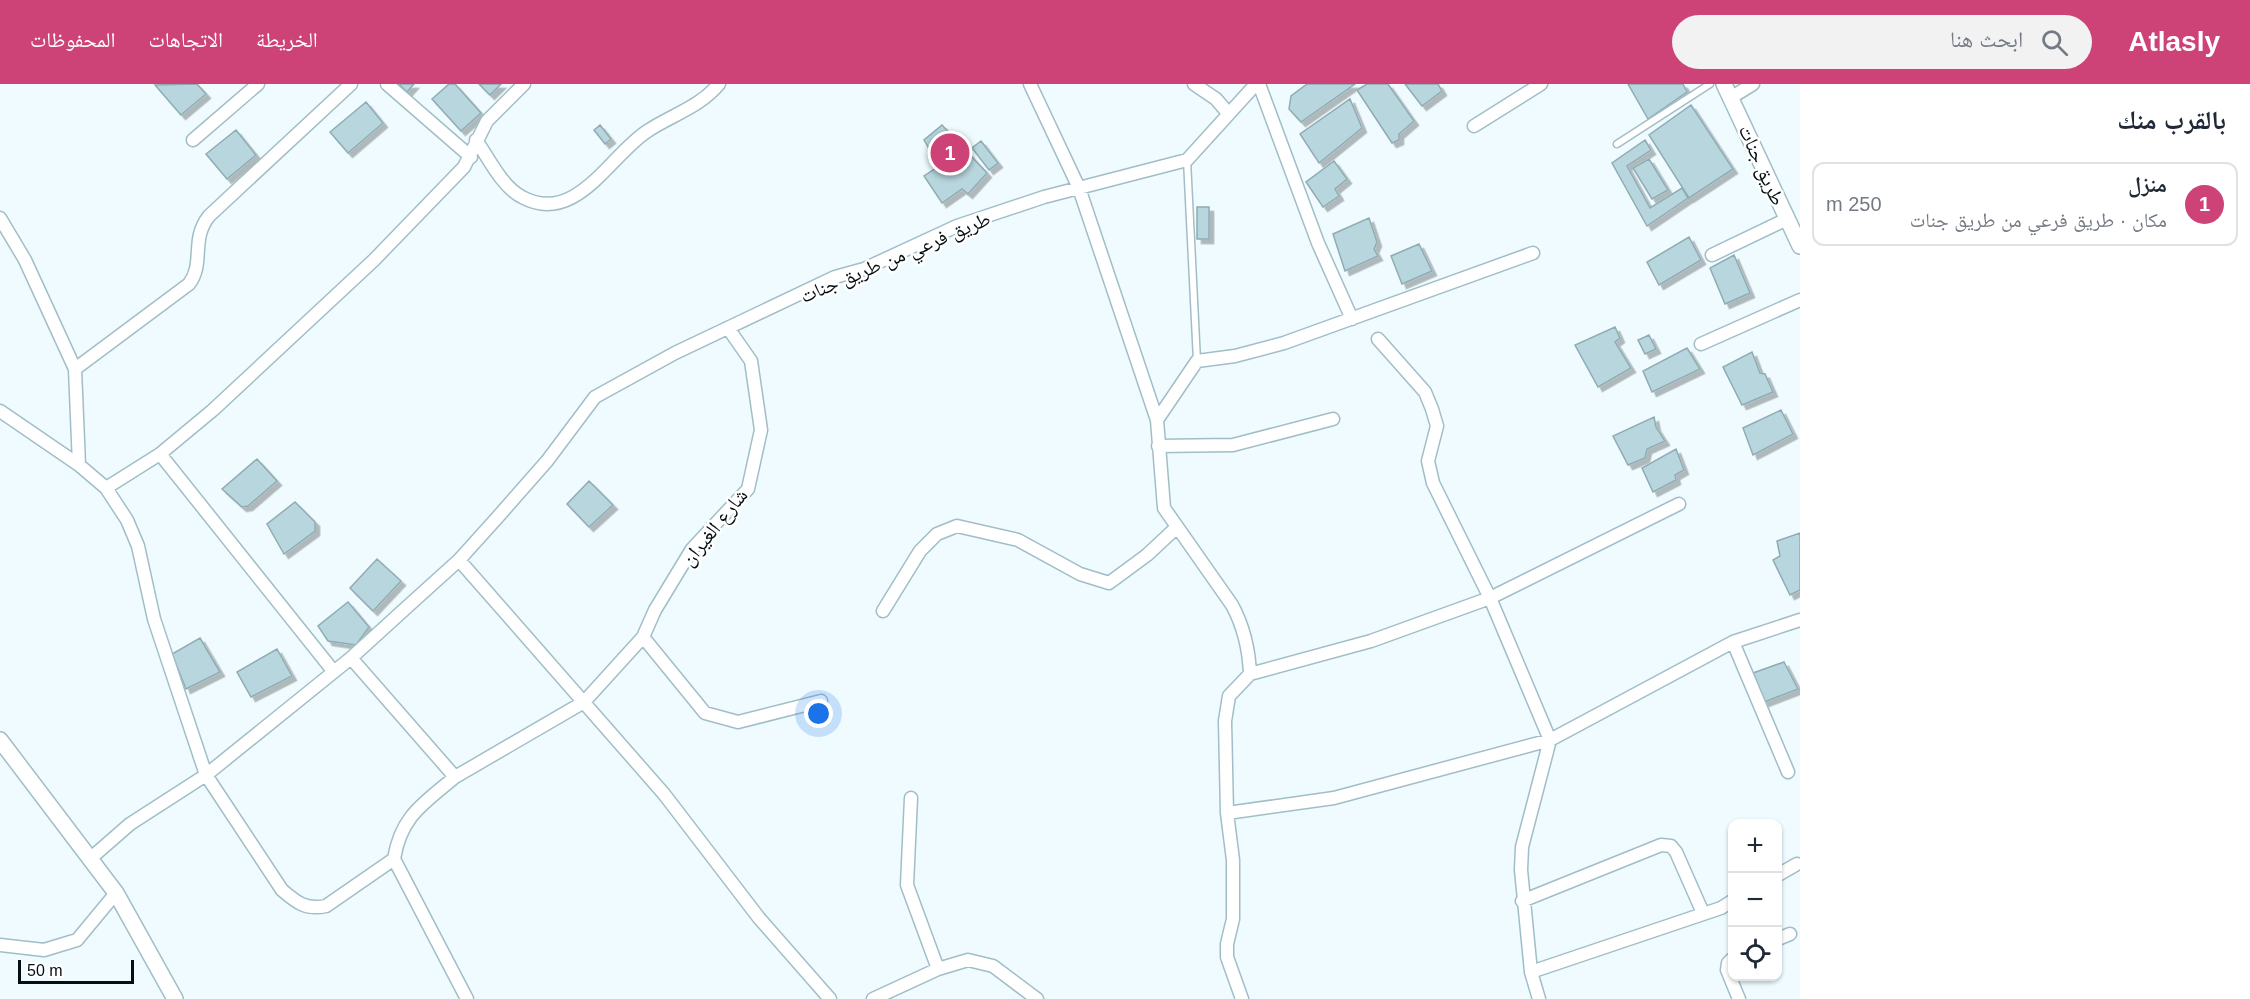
<!DOCTYPE html>
<html lang="ar">
<head>
<meta charset="utf-8">
<style>
  body { margin:0; font-family:Arial,"Noto Naskh Arabic",sans-serif; background:#f2f2f3; color:#1f2937; direction:rtl }
  .controls { position:absolute; right:18px; bottom:18px; display:grid; overflow:hidden; border-radius:12px; box-shadow:0 2px 4px #0004 }
  .controls button { width:54px; height:54px; display:grid; place-items:center; padding:0; border:0; border-bottom:2px solid #e0e1e3; background:#fff; color:#1f2937; font:30px sans-serif }
  .scale { position:absolute; left:18px; bottom:15px; width:116px; box-sizing:border-box; padding-left:6px; border:3px solid #050e11; border-top:0; font-size:16px; line-height:21px; white-space:nowrap; color:#050e11; -webkit-text-stroke:4px #fff; paint-order:stroke }
  .you { position:absolute; left:819px; top:630px; width:21px; height:21px; margin:-15px; border:4px solid #fff; border-radius:50%; background:#1a73e8; box-shadow:0 0 0 9px #1a73e833 }
  .badge { display:grid; place-items:center; width:39px; height:39px; border-radius:50%; background:#ce4377; color:#fff; font-size:20px; font-weight:700 }
  .pin { position:absolute; translate:-50% -50%; border:3px solid #fff; box-shadow:0 2px 6px #0006 }
  .list { margin:0; padding:0; list-style:none }
  h2 { display:flex; justify-content:space-between; align-items:center; height:78px; margin:0; padding:0 24px; font-size:26px }
  h2 small { font-size:20px; font-weight:400; color:#747a83 }
  .list li { display:grid; grid-template-columns:39px 1fr auto; gap:18px; align-items:center; box-sizing:border-box; height:84px; margin:0 12px 12px; padding:0 12px; border:2px solid #e0e1e3; border-radius:12px }
  .list b { display:block; font-size:22px; white-space:nowrap }
  .list p { margin:0; font-size:20px; white-space:nowrap; color:#747a83 }
  .list em { font-size:20px; font-style:normal; color:#747a83 }
  .icon { flex:none; width:33px; height:33px; fill:none; stroke:currentColor; stroke-width:2; stroke-linecap:round; stroke-linejoin:round }
  .map { position:relative; flex:none; width:1800px; height:915px; overflow:hidden; direction:ltr }
  header { display:flex; align-items:center; gap:36px; box-sizing:border-box; height:84px; padding:0 30px; background:#ce4377; color:#fff }
  header strong { font-size:28px }
  nav { display:flex; gap:33px; margin-inline-start:auto; font-size:21px }
  .search { width:420px; height:54px; background:#f2f2f3; display:flex; align-items:center; gap:15px; box-sizing:border-box; padding:0 21px; border-radius:33px; color:#747a83; font-size:22px }
  main { display:flex }
  aside { flex:1; background:#fff }
  .map>svg:first-child { display:block }
</style>
</head>
<body>
<header>
<strong>Atlasly</strong>
<div class="search"><svg class="icon" aria-label="search" viewBox="0 0 24 24"><circle cx="10" cy="10" r="6"/><path d="M15 15l6 6"/></svg>ابحث هنا</div>
<nav><a>الخريطة</a><a>الاتجاهات</a><a>المحفوظات</a></nav>
</header>
<main>
<aside>
<h2>بالقرب منك<small></small></h2>
<ul class="list">
<li><span class="badge">1</span><div><b>منزل</b><p>مكان · طريق فرعي من طريق جنات</p></div><em>250 m</em></li>
</ul>
</aside>
<div class="map">
<svg width="1800" height="915" viewBox="0 0 1800 915">
  <defs>
    <filter id="shadow"><feDropShadow dx="4.5" dy="4.5" stdDeviation="0" flood-color="#0004"/></filter>
  </defs>
  <rect width="100%" height="100%" fill="#effbff"/>
  <path fill="#b8d6de" stroke="#8facb4" stroke-width="1.5" filter="url(#shadow)" d="M197,0l9,10 -25,21 -26,-30z
    M399,0h15l-7,8z
    M449,0h6l26,29 -20,18 -29,-32z
    M479,0h22l-11,11z
    M1307,0h48l-54,38 -12,-13 2,-13z
    M1367,0h21l26,37 -15,13v6l-7,3 -35,-53z
    M1405,0h33l4,7 -20,15z
    M1628,0h55l4,8 -39,27z
    M1350,15l12,29 -43,35 -19,-29z
    M366,18l17,21 -35,30 -18,-21z
    M1691,21l42,64 -44,29 -40,-63z
    M600,41l11,14 -6,5 -11,-14z
    M942,41l45,48 -19,21 -6,-5 -20,14 -18,-27 15,-10 -15,-26z
    M236,46l20,25 -29,24 -21,-25z
    M1645,56l6,10 -24,16 23,42 32,-20 6,10 -41,28 -35,-63z
    M981,57l17,22 -9,7 -17,-22z
    M1649,75l19,31 -16,9 -19,-31z
    M1334,77l13,18 -12,10 4,7 -16,11 -17,-25z
    M1197,123h12v32h-12z
    M1369,134l8,24 -3,7 4,7 -33,15 -12,-37z
    M1689,153l12,23 -42,25 -12,-23z
    M1419,160l13,27 -30,13 -11,-28z
    M1734,171l16,38 -25,11 -15,-36z
    M1615,243l5,11 -5,4 16,26 -33,19 -23,-42z
    M1649,251l7,14 -11,5 -7,-14z
    M1687,264l13,21 -48,23 -9,-21z
    M1752,268l8,21 5,1 8,18 -31,13 -19,-38z
    M1781,326l12,24 -40,21 -10,-27z
    M1654,333l2,10 9,14 -18,8 -2,9 -17,7 -15,-29z
    M1676,365l8,21 -9,5 1,5 -23,12 -11,-24z
    M257,375l20,22 -29,25 -6,1 -20,-18z
    M589,397l24,24 -24,22 -22,-23z
    M295,418l20,20v9l-31,23 -17,-30z
    M1800,449v57l-10,5 -17,-35 7,-4 -3,-15z
    M377,475l24,22 -28,30 -23,-23z
    M348,518l21,25 -13,18 -28,-4 -10,-15z
    M200,554l20,34 -34,17 -14,-35z
    M277,565l15,27 -41,21 -14,-25z
    M1784,578l14,27 -34,13 -11,-29z"/>
  <g fill="none" stroke-linecap="round" stroke-linejoin="round">
    <defs>
      <path id="service" d="M1617,60l93,-60
        M1187,76l10,201"/>
      <path id="minor" d="M387,0l84,73
        M1030,0l49,104 78,232
        M1194,0l22,15 12,14
        M1259,0l59,159 34,76
        M1732,13l21,-13
        M1474,42l67,-42
        M193,56l65,-56
        M476,56c12,17 26,47 46,57 53,29 87,-40 124,-65 25,-17 53,-24 73,-48
        M0,134l25,42 50,109 4,96
        M1712,171l75,-36
        M1378,255l47,53 7,17 5,17 -9,35 5,22 57,115 60,142 -28,107 -1,23 10,102 8,27
        M1701,260l99,-44
        M75,285l114,-85c16,-21 1,-44 20,-68l142,-132
        M0,327l79,54 27,23
        M1158,362l75,-1 100,-26
        M160,370l174,218
        M459,476l205,234 95,124 71,81
        M883,527l37,-60 17,-17 20,-8 61,14 62,34 29,9 38,-28 30,-28
        M643,553l62,76 33,9 83,-21
        M1733,558l55,130
        M351,574l104,119c-32,27 -54,39 -61,82l73,140
        M1250,590l121,-33 119,-43 189,-94
        M455,693l129,-75 59,-65 12,-27 37,-61 56,-60 13,-59 -10,-69 -23,-33
        M911,714l-4,87 31,84
        M1227,729l107,-15 216,-58 183,-98 67,-22
        M91,774l39,-34 76,-49 145,-117 56,-51 52,-47 37,-41 51,-58 48,-64 80,-44 160,-76 29,-8 93,-43 87,-29 143,-37 69,-76
        M394,775l-68,47c-20,4 -29,-3 -44,-16l-76,-115 -52,-156 -16,-73 -11,-26 -21,-32 54,-34 53,-44 161,-150 90,-93 23,-46 37,-37
        M1778,791l19,-11
        M1522,817l139,-56 10,1 5,6 27,61
        M1778,855l12,-5
        M0,861l44,5 33,-10 39,-47
        M1732,875l-4,4 -1,7 12,29
        M1531,888l190,-64 11,-7
        M873,915l65,-30 30,-9 25,6 44,33
        M1242,915l-15,-42v-13l6,-25v-59l-6,-47 -2,-92 4,-25 21,-22c-1,-25 -6,-47 -18,-69l-68,-97 -7,-88 40,-59 38,-5 49,-13 249,-90"/>
      <path id="tertiary" d="M1724,0l76,162
        M0,656l116,153 59,106"/>
    </defs>
    <use href="#service" stroke="#a1bec6" stroke-width="9"/>
    <use href="#minor" stroke="#a1bec6" stroke-width="15"/>
    <use href="#tertiary" stroke="#a1bec6" stroke-width="18"/>
    <use href="#service" stroke="#fff" stroke-width="6"/>
    <use href="#minor" stroke="#fff" stroke-width="12"/>
    <use href="#tertiary" stroke="#fff" stroke-width="15"/>
  </g>
  <g text-anchor="middle" stroke-width="5" stroke-linejoin="round" paint-order="stroke">
    <g font-size="20" fill="#050e11" stroke="#fff">
      <text transform="translate(1762 81) rotate(66)" y="7">طريق جنات</text>
      <text transform="translate(895 173) rotate(-23)" y="7">طريق فرعي من طريق جنات</text>
      <text transform="translate(714 443) rotate(-51)" y="7">شارع الغيران</text>
    </g>
  </g>
</svg>
<div class="controls">
<button>+</button>
<button>−</button>
<button><svg class="icon" aria-label="locate" viewBox="0 0 24 24"><circle cx="12" cy="12" r="6"/><path d="M12 2v4M12 18v4M2 12h4M18 12h4"/></svg></button>
</div>
<div class="scale">50 m</div>
<div class="you"></div>
<div class="pin badge" style="left:950px;top:69px">1</div>
</div>
</main>
</body>
</html>
